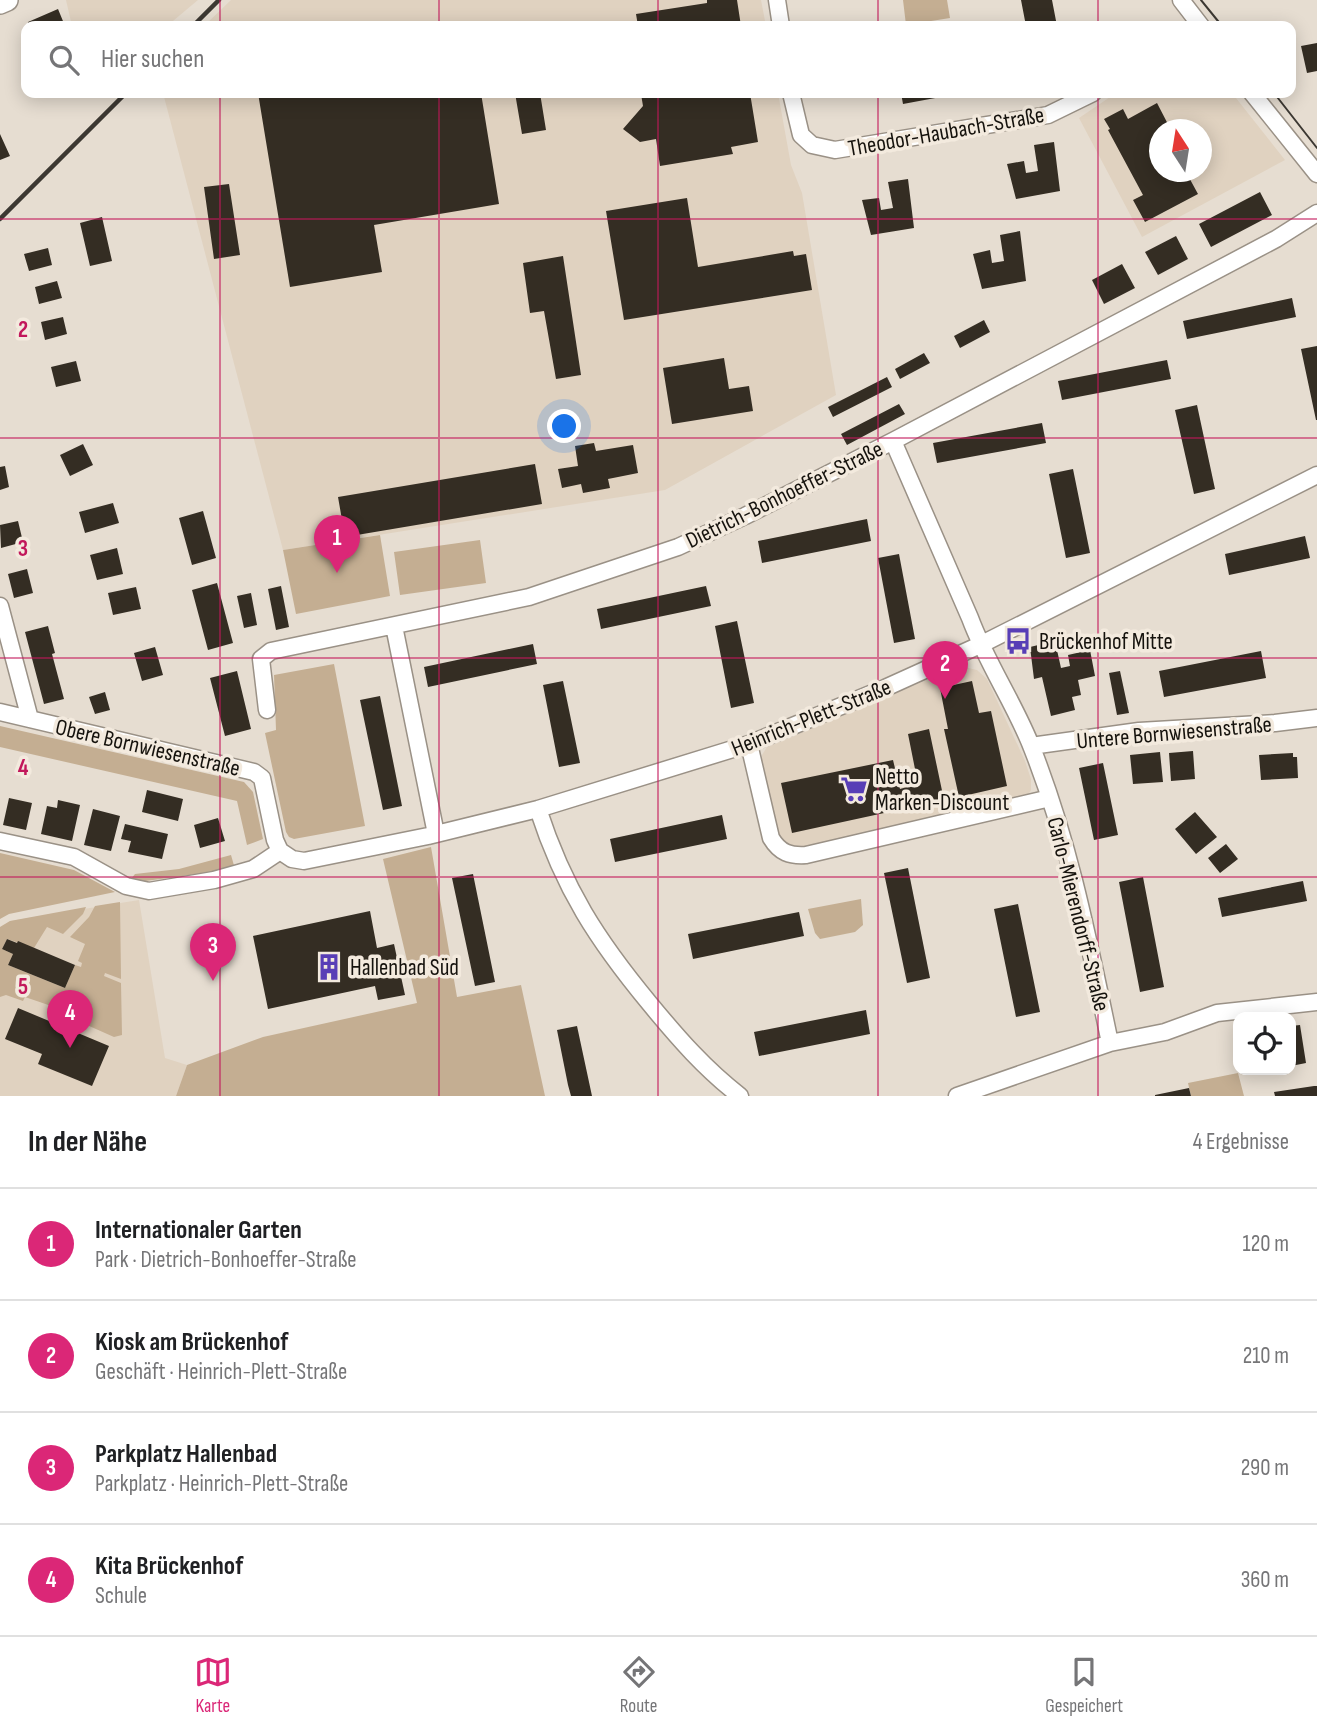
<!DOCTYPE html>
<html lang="de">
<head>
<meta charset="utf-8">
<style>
  body { margin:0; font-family:"Sofia Sans Condensed",sans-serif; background:#f6f6f6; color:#202124 }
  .controls { position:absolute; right:21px; bottom:21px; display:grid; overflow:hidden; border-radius:14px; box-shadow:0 4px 18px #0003 }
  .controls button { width:63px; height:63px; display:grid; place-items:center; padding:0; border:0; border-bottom:2px solid #e0e0e0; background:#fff; color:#202124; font:35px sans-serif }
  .compass { position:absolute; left:1149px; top:119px; width:63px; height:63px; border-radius:50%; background:#fff; box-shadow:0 4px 18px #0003; rotate:348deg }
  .you { position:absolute; left:565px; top:427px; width:24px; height:24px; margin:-18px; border:5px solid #fff; border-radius:50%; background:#1a73e8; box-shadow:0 0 0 10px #1a73e833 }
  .badge { display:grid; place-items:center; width:46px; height:46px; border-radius:50%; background:#db2777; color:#fff; font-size:23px; font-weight:700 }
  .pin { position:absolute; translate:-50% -58px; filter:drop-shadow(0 2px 4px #0008) }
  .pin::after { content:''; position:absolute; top:37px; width:24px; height:21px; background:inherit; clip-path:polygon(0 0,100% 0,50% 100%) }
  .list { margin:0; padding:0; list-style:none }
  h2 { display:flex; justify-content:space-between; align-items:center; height:91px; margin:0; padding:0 28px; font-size:30px }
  h2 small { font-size:23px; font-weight:400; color:#757577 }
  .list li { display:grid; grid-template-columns:46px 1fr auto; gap:21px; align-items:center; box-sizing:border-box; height:112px; padding:0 28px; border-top:2px solid #e0e0e0 }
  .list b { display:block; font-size:26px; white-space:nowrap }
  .list p { margin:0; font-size:23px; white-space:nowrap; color:#757577 }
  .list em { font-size:23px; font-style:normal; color:#757577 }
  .icon { flex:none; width:38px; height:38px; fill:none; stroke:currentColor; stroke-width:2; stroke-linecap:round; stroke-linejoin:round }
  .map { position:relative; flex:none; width:1317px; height:1096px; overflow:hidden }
  .search { position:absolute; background:#fff; box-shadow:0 4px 18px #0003; left:21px; right:21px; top:21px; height:77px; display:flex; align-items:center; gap:18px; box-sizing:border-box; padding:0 24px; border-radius:14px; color:#757577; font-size:26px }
  .sheet { height:539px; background:#fff }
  nav { display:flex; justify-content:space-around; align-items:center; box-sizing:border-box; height:98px; border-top:2px solid #e0e0e0; background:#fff; font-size:19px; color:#757577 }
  nav a { display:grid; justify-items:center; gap:4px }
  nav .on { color:#db2777 }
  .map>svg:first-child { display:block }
</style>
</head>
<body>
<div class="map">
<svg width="1317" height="1096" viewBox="0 0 1317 1096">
  <rect width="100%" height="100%" fill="#e6ddd1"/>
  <path fill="#e0d2c0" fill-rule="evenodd" d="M66,0h132l-31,26h-95z
    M231,0h530l5,26h-562z
    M163,93h615l13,72 11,28 34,202 -171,95 -382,60z
    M1116,93h116l53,67 -143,77 -63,-119zM1160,130h42v42h-42z
    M960,666l17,4 10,9 38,82 6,18v11l-4,7 -229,51 -8,1 -13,-12 -16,-71 1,-11 5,-8z
    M139,900l26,158 22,7 -11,31h-176v-169l10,-6z"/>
  <path fill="#c4ae92" d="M903,0h44l3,18 -44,7z
    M380,535l10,61 -94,18 -13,-64z
    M480,540l6,43 -86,12 -6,-43z
    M334,664l31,162 -71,13 -5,-2 -3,-5 -21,-99 11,-3 -2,-55z
    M0,726l244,56 9,10 10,47 -16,6 -10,-44 -237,-54z
    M431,847l26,150 64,-12 24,111h-369l11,-31 76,-28 154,-34 -34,-144z
    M0,853l74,17 41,22 -106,22 -9,5z
    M231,855l4,14 -97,13 -7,-3 4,-5 44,-5z
    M861,899l2,26 -8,7 -35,7 -5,-6 -7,-24z
    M120,902l1,77 -16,-6 -1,3 17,7 1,52 -8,2 -52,-23 1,-4 -38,-13 -2,4 -17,-6 -6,2v-70l10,-6 76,-14 -3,7 -20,20 -16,-7 -13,21 -27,-9 -5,10 11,5 -5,11 57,23 10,-23 6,2 1,-4 -4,-2 7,-17 -15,-7 19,-20 6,-11z
    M1238,1073l6,23h-53l-3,-13z"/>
  <path fill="#342d23" d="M707,0h30l4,26h-103l-2,-12 71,-11z
    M1021,0h31l5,26h-31z
    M58,9l7,17h-35l-2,-4z
    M1317,43v28l-10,2 -6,-27z
    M258,93h223l18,111 -125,21 8,47 -92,15z
    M515,93h25l6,37 -24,4z
    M648,93h102l8,49 -27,5 2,7 -73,12 -4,-27 -16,3 -17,-13 20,-23 -2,-12z
    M901,93h45v3l-43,8z
    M1157,103l14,27h-12v42h27l12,22 -53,28 -12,-22 10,-5 -35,-65 2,-1 -6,-10 19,-10 5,10z
    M0,134l10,22 -10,4z
    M1054,142l6,49 -44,8 -9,-35 17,-3 2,12 12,-2 -4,-26z
    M908,179l6,49 -43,7 -9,-35 17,-2 2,12 12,-2 -5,-26z
    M229,184l11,71 -26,4 -10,-72z
    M1260,192l12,23 -61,32 -12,-23z
    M687,198l11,69 95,-16 1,5 12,-2 6,36 -188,30 -18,-109z
    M102,217l10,44 -22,5 -10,-43z
    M1020,231l6,50 -44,8 -9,-35 17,-4 2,13 12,-2 -4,-26z
    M1176,236l12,23 -30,16 -13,-23z
    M48,248l4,17 -23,6 -5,-17z
    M563,256l18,119 -25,4 -12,-68 -14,2 -7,-50z
    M1122,264l13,24 -31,16 -12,-24z
    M57,281l5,17 -23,6 -4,-17z
    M1292,298l4,19 -109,22 -4,-18z
    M63,317l4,17 -22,6 -4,-18z
    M984,320l6,12 -30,16 -6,-12z
    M1317,346v74h-1l-15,-71z
    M924,353l6,10 -30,16 -5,-10z
    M724,358l5,31 20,-3 4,25 -81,13 -9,-56z
    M1167,360l4,19 -109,21 -4,-19z
    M76,361l5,20 -25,6 -5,-20z
    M887,377l5,10 -59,30 -5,-10z
    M899,404l6,10 -58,31 -6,-11z
    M1197,405l18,84 -21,5 -19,-84z
    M1042,423l4,20 -109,20 -4,-20z
    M594,443l2,8 37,-6 5,28 -30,6 2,9 -27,5 -2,-9 -19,4 -4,-19 20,-3 -3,-20z
    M83,444l10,21 -23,11 -10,-21z
    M535,464l7,40 -197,33 -7,-40z
    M5,466l4,21 -9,3v-23z
    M1073,469l17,84 -24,5 -17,-84z
    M113,503l6,20 -34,10 -6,-21z
    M203,511l13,47 -24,7 -13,-47z
    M867,519l4,22 -109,22 -4,-22z
    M18,521l5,21 -22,6 -1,-23z
    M1305,536l5,22 -81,17 -4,-21z
    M117,548l6,26 -26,6 -7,-25z
    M899,554l16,85 -21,4 -16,-85z
    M27,569l6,24 -19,5 -6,-24z
    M217,583l16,60 -25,7 -16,-60z
    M281,586l8,41 -13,3 -8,-41z
    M706,586l5,20 -110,23 -4,-20z
    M136,587l5,22 -28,6 -5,-22z
    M251,593l6,32 -13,3 -7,-32z
    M737,621l17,82 -23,5 -16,-82z
    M48,626l7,27 -3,1 12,45 -20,5 -19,-72z
    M1055,641l6,27 9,-2 -2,-11 22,-5 5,26 -17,4 3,15 -9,2 3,13 -24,6 -9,-39 -8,2 -4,-32z
    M533,644l4,20 -109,23 -4,-20z
    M155,647l8,28 -21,6 -8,-28z
    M1261,651l5,27 -102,19 -5,-26z
    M237,671l14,58 -26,7 -15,-58z
    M1120,671l9,42 -12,2 -8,-42z
    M563,681l17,82 -21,4 -16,-82z
    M972,681l7,32 12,-2 16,75 -48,11 -15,-68h4l-8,-41z
    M105,692l5,18 -15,4 -6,-17z
    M380,696l22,110 -19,4 -23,-110z
    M929,729l15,71 -152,33 -11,-50 112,-23 7,29 18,-5 -10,-50z
    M1193,751l2,28 -24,2 -2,-28z
    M1160,752l3,30 -30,2 -3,-29z
    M1293,753v4h4l1,21 -37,2 -2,-25z
    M1103,763l15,72 -24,5 -15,-72z
    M147,790l36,9 -5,22 -36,-9z
    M9,798l23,5 -6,27 -23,-5z
    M58,800l22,5 -8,36 -31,-7 6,-28 10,2z
    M93,809l27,7 -9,35 -27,-6z
    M1195,812l22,25 -21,17 -21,-25z
    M722,815l5,24 -112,23 -5,-23z
    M218,818l7,23 -25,7 -6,-23z
    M125,824l43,10 -6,25 -34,-7 3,-11 -10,-2z
    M1226,844l12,15 -18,14 -12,-15z
    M908,868l22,110 -23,5 -23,-110z
    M473,874l22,108 -20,4 -23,-108z
    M1143,877l21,110 -24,5 -21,-110z
    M1303,881l4,20 -85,16 -4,-19z
    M1018,904l22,108 -24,5 -22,-108z
    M370,911l7,37 17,-4 11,51 -27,5 -3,-14 -107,23 -15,-73z
    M799,912l5,24 -111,23 -5,-25z
    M7,939l10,4 1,-2 57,24 -10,23 -57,-23 5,-11 -11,-5z
    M18,1008l91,38 -17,40 -54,-22 4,-10 -37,-15z
    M866,1010l4,24 -111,22 -5,-24z
    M1300,1025l6,38 -15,3v-40z
    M577,1026l15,70h-21l-3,-11 -11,-55z
    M1314,1086h3v10h-42l-1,-4z
    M1189,1088l2,8h-36v-1z"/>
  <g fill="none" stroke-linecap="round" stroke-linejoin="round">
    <defs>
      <path id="street" d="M777,0l4,26
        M1181,0l20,26
        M791,93l10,42 11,10 23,5 213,-35 45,-22
        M1252,93l65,81
        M893,441l77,177c17,46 45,86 62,130 38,96 57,195 78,295
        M0,606l30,113
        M394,626l42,208
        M267,710l-6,-51 10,-8 258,-54 149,-50 67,-31 148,-75 383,-202 41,-26
        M0,712l254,60 8,6 13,62 5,11
        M749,744l22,94c9,15 19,18 35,17l244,-57
        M1031,746l108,-15 136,-8 42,-5
        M538,809c26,80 59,131 112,195 28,34 55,65 90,92
        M0,841l74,16 52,29 23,5 65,-11 39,-11 27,-18
        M280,851l12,8 12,2 124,-25 110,-27 211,-65 136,-56 95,-43 337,-170
        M957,1096l153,-53 55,-11 52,-19 100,-11"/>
      <path id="secondary" d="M0,3l7,-3"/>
    </defs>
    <use href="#street" stroke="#9a9186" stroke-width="19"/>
    <use href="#secondary" stroke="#9a9186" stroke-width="24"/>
    <use href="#street" stroke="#fff" stroke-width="16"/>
    <use href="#secondary" stroke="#fff" stroke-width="21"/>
    <path stroke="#3c3832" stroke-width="2" d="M1201,0l21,26
      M1274,93l43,55"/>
    <path stroke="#3c3832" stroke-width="4.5" d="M193,26l26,-26
      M0,219l126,-126"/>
  </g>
  <path fill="none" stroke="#c2185b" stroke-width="2" stroke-opacity="0.55" d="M220,0v26M439,0v26M658,0v26M878,0v26M1098,0v26M220,93v1003M439,93v1003M658,93v1003M878,93v1003M1098,93v1003M0,219h1317M0,438h1317M0,658h1317M0,877h1317"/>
  <defs>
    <symbol id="bus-bare" viewBox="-9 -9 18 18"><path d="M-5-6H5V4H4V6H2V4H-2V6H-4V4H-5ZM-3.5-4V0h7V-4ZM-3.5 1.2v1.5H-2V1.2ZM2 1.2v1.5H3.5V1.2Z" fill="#583eb6" stroke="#f3eade" stroke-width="2.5" paint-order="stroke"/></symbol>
    <symbol id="supermarket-bare" viewBox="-9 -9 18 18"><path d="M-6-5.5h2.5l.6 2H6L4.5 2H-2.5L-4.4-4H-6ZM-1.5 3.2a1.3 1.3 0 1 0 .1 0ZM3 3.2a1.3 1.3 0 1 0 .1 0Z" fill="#583eb6" stroke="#f3eade" stroke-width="2.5" paint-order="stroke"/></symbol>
    <symbol id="building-bare" viewBox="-9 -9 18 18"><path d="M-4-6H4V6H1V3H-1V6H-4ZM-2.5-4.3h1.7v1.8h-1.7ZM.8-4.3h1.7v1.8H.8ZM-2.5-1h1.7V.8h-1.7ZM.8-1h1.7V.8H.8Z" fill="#583eb6" stroke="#f3eade" stroke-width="2.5" paint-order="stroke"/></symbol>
  </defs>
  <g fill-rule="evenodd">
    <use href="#bus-bare" x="999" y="622" width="38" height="38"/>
    <use href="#supermarket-bare" x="835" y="770" width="38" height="38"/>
    <use href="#building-bare" x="310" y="948" width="38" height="38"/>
  </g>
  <g text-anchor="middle" stroke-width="7" stroke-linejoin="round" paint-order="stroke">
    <g font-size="23" fill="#15120d" stroke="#f3eade">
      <text transform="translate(946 131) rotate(-10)" y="8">Theodor-Haubach-Straße</text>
      <text transform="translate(784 494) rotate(-26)" y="8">Dietrich-Bonhoeffer-Straße</text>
      <text transform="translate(811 717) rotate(-22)" y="8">Heinrich-Plett-Straße</text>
      <text transform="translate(1174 732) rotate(-5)" y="8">Untere Bornwiesenstraße</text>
      <text transform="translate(148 747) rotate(13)" y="8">Obere Bornwiesenstraße</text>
      <text transform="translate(1079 914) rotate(76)" y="8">Carlo-Mierendorff-Straße</text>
    </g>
    <g font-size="23" fill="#15120d" stroke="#f3eade" text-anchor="start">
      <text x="1039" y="649">Brückenhof Mitte</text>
      <text x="875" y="784">Netto<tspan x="875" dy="26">Marken-Discount</tspan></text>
      <text x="350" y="975">Hallenbad Süd</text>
    </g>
  </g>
  <g font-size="23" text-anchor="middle" font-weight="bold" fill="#c2185b" stroke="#f3eade" stroke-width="7" stroke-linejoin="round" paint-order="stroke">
    <text x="23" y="337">2</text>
    <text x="23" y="556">3</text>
    <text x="23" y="775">4</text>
    <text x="23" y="994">5</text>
  </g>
</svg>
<div class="controls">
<button><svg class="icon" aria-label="locate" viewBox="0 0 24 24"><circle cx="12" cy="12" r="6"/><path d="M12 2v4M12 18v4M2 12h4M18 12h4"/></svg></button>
</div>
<svg class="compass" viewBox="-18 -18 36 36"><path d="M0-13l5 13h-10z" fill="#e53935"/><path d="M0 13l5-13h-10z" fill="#757577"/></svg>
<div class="you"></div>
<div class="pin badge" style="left:337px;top:573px">1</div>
<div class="pin badge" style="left:945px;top:699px">2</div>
<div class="pin badge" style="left:213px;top:981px">3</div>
<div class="pin badge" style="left:70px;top:1048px">4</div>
<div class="search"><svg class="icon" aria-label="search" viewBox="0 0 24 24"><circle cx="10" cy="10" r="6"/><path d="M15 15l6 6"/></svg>Hier suchen</div>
</div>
<section class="sheet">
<h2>In der Nähe<small>4 Ergebnisse</small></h2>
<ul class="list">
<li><span class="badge">1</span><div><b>Internationaler Garten</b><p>Park · Dietrich-Bonhoeffer-Straße</p></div><em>120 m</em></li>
<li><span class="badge">2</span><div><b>Kiosk am Brückenhof</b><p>Geschäft · Heinrich-Plett-Straße</p></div><em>210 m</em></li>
<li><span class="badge">3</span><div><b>Parkplatz Hallenbad</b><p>Parkplatz · Heinrich-Plett-Straße</p></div><em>290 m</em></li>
<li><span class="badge">4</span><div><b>Kita Brückenhof</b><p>Schule</p></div><em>360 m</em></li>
</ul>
</section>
<nav>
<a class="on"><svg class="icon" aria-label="map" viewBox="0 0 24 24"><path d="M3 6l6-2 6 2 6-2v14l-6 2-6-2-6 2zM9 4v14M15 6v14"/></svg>Karte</a>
<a><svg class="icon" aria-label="directions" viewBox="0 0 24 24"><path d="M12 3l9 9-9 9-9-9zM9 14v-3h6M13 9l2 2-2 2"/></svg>Route</a>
<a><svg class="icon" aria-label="saved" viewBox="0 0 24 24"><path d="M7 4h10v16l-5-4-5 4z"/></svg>Gespeichert</a>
</nav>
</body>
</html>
